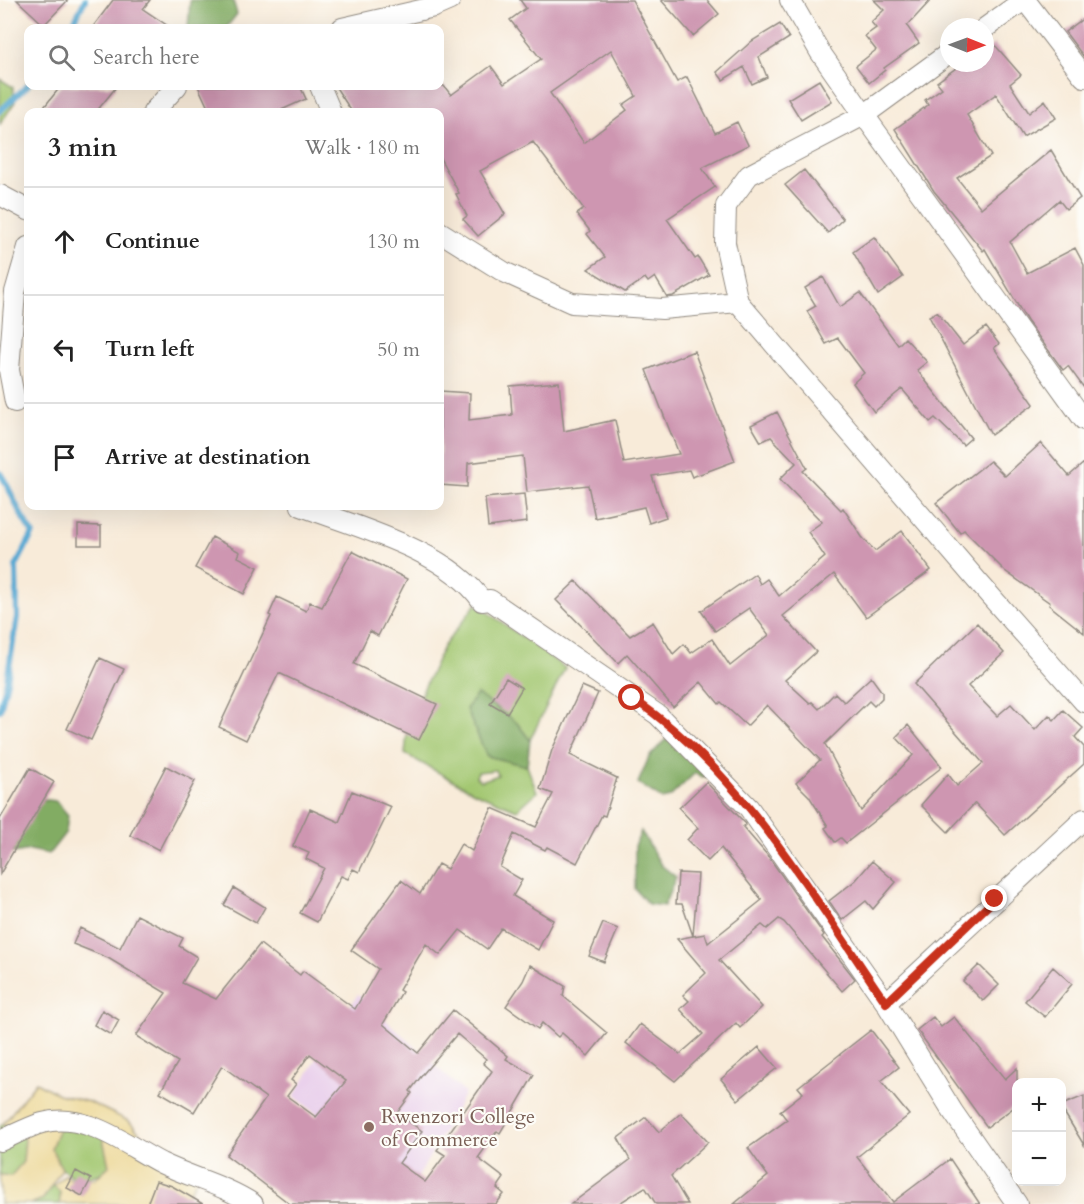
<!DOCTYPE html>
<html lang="en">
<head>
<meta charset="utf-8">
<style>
  body { margin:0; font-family:Cardo,serif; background:#f2f2f2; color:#222 }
  .controls { position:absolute; right:18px; bottom:18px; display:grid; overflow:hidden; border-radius:12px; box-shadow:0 6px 24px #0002 }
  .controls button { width:54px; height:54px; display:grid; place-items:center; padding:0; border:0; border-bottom:2px solid #e0e0e0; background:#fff; color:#222; font:30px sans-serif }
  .compass { position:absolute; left:940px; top:18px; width:54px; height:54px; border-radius:50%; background:#fff; box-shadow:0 6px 24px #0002; rotate:91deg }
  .stop { position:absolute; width:18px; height:18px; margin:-14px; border:4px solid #c8321e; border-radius:50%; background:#fff }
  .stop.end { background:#c8321e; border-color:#fff; box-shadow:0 2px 6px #0008 }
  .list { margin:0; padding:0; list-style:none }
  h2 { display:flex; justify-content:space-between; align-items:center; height:78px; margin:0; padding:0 24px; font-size:26px }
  h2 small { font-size:20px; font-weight:400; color:#767676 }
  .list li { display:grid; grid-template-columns:39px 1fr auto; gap:18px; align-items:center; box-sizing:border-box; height:108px; padding:0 24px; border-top:2px solid #e0e0e0 }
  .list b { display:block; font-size:22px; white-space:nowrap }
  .list em { font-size:20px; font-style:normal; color:#767676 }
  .icon { flex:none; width:33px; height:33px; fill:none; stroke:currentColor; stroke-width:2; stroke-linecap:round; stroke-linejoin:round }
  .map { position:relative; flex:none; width:1084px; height:1204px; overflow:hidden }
  .search { position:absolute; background:#fff; box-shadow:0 6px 24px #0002; left:24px; top:24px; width:420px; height:66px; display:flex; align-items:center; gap:15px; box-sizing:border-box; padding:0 21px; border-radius:12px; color:#767676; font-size:22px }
  .panel { position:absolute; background:#fff; box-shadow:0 6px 24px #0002; left:24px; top:108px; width:420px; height:402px; border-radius:12px }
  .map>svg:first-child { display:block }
</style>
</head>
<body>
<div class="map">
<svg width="1084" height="1204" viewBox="0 0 1084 1204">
  <rect width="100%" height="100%" fill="#fdfcf7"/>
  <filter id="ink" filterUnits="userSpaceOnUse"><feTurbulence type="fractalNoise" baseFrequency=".0167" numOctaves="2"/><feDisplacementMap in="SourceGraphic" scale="12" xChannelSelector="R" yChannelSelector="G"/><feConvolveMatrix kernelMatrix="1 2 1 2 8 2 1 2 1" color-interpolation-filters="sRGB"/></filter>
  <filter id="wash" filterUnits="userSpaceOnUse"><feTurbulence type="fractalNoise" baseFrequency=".008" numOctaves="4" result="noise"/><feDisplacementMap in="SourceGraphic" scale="24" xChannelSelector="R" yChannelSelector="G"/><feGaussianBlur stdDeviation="1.35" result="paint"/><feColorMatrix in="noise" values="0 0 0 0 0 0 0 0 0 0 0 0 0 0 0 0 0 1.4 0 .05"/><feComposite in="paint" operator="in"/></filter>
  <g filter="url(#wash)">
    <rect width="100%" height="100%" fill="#f8ebd9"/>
    <path fill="#ead1ec" d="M358,994l107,99 -53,95 -118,-92z"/>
    <path fill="#a3c771" stroke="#67794e" stroke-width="1.5" fill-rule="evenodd" d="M0,79l13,8 2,15 -15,22z
      M476,604l89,64 -35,72 -13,-17 -39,-28 -12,14 21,47 40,10 10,26 -20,18 -43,-18 -69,-38 3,-31 35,-76zM496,770l2,5 -17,6 -5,-4 2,-5z
      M61,1123l39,2 9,41 -10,8 -21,6 -16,-11 -11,-21z
      M3,1124l22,14 -2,24 -12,14 -11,-1v-48z
      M54,1185l6,7v12h-30l13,-5z"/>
    <path fill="#82ac63" stroke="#566c47" stroke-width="1.5" d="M190,0h43l4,14 -11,14h-38z
      M477,694l40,29 13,17 -3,26 -40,-10 -21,-47z
      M681,739l36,36 -14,2 -8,-4 -25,24 -8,2 -24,-16 11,-26 16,-17z
      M41,799l15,2 12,14 -2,17 -17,22 -19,-4 -22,4z
      M641,831l20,34 15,12 -12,29 -16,-2 -13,-15v-43z"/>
    <path fill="#eeda9e" stroke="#8c8264" stroke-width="1.5" d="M36,1082l22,12 31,8 40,19 13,15 58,38 -18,30h-122v-12l-6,-7 11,-10 7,5 23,-1 14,-13 -9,-41 -39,-2 -10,25 11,21 -19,30 -13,5h-30v-29l11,1 12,-14 2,-23 -22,-15z"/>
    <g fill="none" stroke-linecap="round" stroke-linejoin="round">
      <path stroke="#57a8d2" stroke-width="6" d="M71,28l14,-28
        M0,111l28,-26
        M0,473c13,19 18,43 33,60l-17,33 1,51 -10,64 -7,29"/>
    </g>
    <g id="blocks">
      <path fill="#ce96b1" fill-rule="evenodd" d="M17,0h51l-24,25z
        M113,0h37l-7,9 28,19h-79z
        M520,0h112l45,82 10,-5 28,56 22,-11 11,23 -46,23 13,19 -48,32 28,40 3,-2 11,18 -36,21 -6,1 -12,-20 -7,5 -3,-4 -20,14 -37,-23 17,-12 -18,-23 3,-3 -13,-17 7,-5 -51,-67 -53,29 25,43 -27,22 -15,-17 4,-3 -11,-22 3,-1 -19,-35v-46h-88l-17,-26h109l7,9 40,-29 13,18 37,-25 -31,-39 16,-12zM611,50l25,46 -13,9 4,5 -43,33 -34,-50z
        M661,0h46l12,14 -26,22z
        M874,0h57l-24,26 12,17 -35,25 1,2 -16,13 -13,-17 20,-16 -11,-14 11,-8 -5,-6 13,-12z
        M1084,18v39l-19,-25z
        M780,24l9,14 -30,19 8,20 -15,7 -8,-17 -21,13 -6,-8 35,-31z
        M994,44l27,31 -11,9 19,29 16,-13 11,18 -33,19 -27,-43 -29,21 24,41 -34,22 24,30 70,-58 29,48 -14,11 -7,-9 -49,42 17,31 48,-25 9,17v123l-16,-22 -5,4 -36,-49 -42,-72 -2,2 -49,-60 -39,-62 33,-24 -3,-5 17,-12 -5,-6 26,-19h22v-12z
        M819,80l13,21 -31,19 -13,-21z
        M61,86h56l-21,26h-56z
        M198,86h102l6,13 -29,13h-67z
        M804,170l39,49 -15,14 -43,-48z
        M874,237l29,40 -25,18 -25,-43z
        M823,277l17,30 20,-14 38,52 7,-7 22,24 -10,8 54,68 -8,7 -28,-27 -5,4 -28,-33 -28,23 -21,-29 11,-10 -26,-35 -12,6 -19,-33 9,-5 -11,-18z
        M937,312l26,33 23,-18 13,17 -5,4 40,56 -43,31 -62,-119z
        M694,351l41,110 -43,16 -3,-7 -37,6 14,41 -17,6 -5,-16 -49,11 -7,-33 -61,7 -4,-36 -55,7 -1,24 -27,-2v-94l30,2 -1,27 43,-5 -2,-29 49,-4 5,49 51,-11 9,43 55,-9 -33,-84z
        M777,412l30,56 -4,3 38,39 2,-2 19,29 13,14 27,-20 29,39 -65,47 -32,-43 -51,42 33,36 -31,28 25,23 2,-1 7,7 16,-16 9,9 27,-25 11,15v6l-8,8 -5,-5 -44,43 36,67 52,-56 -17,-18 12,-12 34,42 -96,76 -5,-5 -6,4 -10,-14 3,-2 -19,-30 -13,-13 24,-23 -53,-55 -20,21 -26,-24 -2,2 -18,-22 -28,25 -46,-53 -9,9 -62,-63 20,-19 54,55 23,-14 20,32 11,-10 7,9 21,-14 18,27 39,-31 -20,-27 -34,23 -14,-20 54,-37 5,10 7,-5 12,17 46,-39 -17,-25 14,-10 -42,-43 16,-16 -25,-26 -10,5 -10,-17z
        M1041,443l28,33 15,-13v170l-35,-28 1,-2 -45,-32 -41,-41 -4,3 -24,-30 54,-42 15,15z
        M524,494l3,28 -39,5 -3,-29z
        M78,525l23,1v19h-23z
        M212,537l28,15 -2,5 20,10 -14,27 -49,-26z
        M352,551l55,28 -29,57 -8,-5 -16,33 83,40 -18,36 -140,-67 -33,67 -27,-13 52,-111 -2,-1 8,-18 29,14 4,-9 12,5z
        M977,623l27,30 -36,33 29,30 14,-12 24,26 14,-15 5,5 9,-10 20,18 -8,9 9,10v17l-79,71 -30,-32 -27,29 -27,-27 27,-31 9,12 26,-23 -69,-79z
        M100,658l24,11 -33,71 -24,-11z
        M506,678l16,10 -15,25 -17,-10z
        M582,686l16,7 -28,62 47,23 -12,38 -3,-1 -25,48 -30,-16 -2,3 -31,-16 -14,33 22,13 -9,16 40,24 -15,30 -37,-22 -14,21 -27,-19 -20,25 -14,-11 -27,46 3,2 -19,32 35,29 35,-43 55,46 -2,3 28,16 -34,58 -3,-2 -19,27 26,20 -7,10 7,6 -8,10h-206l-64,-49 40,-57 -44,-32 -28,46 -34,-20 18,-30 -42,-26 30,-43 -58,-35 -35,-14 7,-16 40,20 17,-33 46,23 -4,8 18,11 -15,26 34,16 44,-55 40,31 3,-4 52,38 23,-40 -27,-19 50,-70 19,14 18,-30 9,5 14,-25 11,7 20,-43 44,19 17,-33 -13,-5 12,-39zM457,1034l29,25 -3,4 9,8 -55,79 8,5 -20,27 -26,-19 23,-32 -25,-18 15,-20 -2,-2 13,-17zM310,1054l36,27 -30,36 -29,-21 9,-12 -5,-4z
        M166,766l29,15 -36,69 -29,-15z
        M30,768l24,14 -54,92v-55z
        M706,782l37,39 3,3 -3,3 25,29 56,79 -2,2 33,42 -13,12 -58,-69 -5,-3 -12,10 -5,-4 -43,35 43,47 -22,21 -4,-5 -61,58 -49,-38 14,-19 40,30 23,-20 -23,-25 9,-8 -6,-6 23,-22 -29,-34 16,-3 -11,-32h-6l2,-31 20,1 -5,62 12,-2 3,9 54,-43 -41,-52 -13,13 -21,-21 11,-12 -19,-20z
        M352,791l39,16 -32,65 -6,-3 -5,10 -7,-3 -24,46 -17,-9 24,-45 -18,-9 3,-6 -16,-7 17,-37 29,13z
        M872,861l24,21 -23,27 -7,-8 -24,19 -13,-19 27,-21z
        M234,888l31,19 -9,16 -32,-18z
        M603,923l15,6 -14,33 -15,-6z
        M530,965l35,21 -2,10 44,37 -19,23 -26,-23 -4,4 -16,-14 -4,6 -32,-23 17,-25z
        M979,965l20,20 -16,16 -20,-20z
        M1053,967l19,17 -27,33 -20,-16z
        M102,1010l17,10 -8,15 -17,-10z
        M933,1017l8,10 13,-10 51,62 12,-11v37l-30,22 -70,-97z
        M871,1030l28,37 -18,14 28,34 -52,42 36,45 57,-43 30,45h-246l34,-28 -20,-28 39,-28 -7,-9 23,-18 -5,-6z
        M759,1047l18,21 -39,32 -17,-21z
        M1084,1096v49l-22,-36v-4z
        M681,1113l27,29 -37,34 17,28h-32l-11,-17 -27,17h-47l59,-44 -12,-22 28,-21 13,15z
        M76,1171l15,8 -9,17 -15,-8z
        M156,1181l16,5 31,18h-56z"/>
    </g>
  </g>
  <g filter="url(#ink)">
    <use href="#blocks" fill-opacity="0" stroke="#928b82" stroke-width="1.5"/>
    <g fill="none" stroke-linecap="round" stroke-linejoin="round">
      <defs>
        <path id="minor" d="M790,0l30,52 44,63 220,305
          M1025,0l59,77
          M342,28l92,-21 16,-7
          M985,28l39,-28
          M949,53l-85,62 -115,60 -23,31 -1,37 13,59 241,281 105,119
          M320,86l11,26
          M153,112l24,-26
          M0,195l28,15
          M440,232l64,40 68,31 90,6 76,-7
          M15,402l-6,-32 6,-78 13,-45
          M301,506c56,21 147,45 181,95l8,-1 168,115 91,93 137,195 67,109 64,92
          M886,1003l198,-184
          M0,1141c14,-6 28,-14 42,-18 43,-12 84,22 119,40 31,15 63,22 92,41"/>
      </defs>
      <use href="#minor" stroke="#928b82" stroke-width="22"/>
      <use href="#minor" stroke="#fff" stroke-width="20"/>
    </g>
  </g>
  <g fill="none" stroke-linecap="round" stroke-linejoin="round" filter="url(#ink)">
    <path stroke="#c8321e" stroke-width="8" d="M632,698c110,73 180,198 254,305l109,-104"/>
  </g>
  <circle fill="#8d6e63" stroke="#fdfcf7" stroke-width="2" cx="369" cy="1127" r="6"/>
  <g text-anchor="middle" stroke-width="4.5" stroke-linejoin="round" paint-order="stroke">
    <g font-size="20" fill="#785e54" stroke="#fdfcf7" text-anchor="start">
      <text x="381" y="1123">Rwenzori College<tspan x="381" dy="23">of Commerce</tspan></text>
    </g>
  </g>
</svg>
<div class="controls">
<button>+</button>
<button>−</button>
</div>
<svg class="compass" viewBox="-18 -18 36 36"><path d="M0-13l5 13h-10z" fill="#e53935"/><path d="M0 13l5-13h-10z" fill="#767676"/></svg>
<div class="stop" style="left:632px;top:698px"></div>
<div class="stop end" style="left:995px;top:899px"></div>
<div class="search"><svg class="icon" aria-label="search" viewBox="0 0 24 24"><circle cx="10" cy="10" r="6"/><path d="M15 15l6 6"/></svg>Search here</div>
<section class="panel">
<h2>3 min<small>Walk · 180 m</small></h2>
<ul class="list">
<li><svg class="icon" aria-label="ahead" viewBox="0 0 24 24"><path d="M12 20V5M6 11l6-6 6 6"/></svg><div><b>Continue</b></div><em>130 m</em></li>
<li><svg class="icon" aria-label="left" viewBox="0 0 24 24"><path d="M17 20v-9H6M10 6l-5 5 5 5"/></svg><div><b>Turn left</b></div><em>50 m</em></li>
<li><svg class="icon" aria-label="arrive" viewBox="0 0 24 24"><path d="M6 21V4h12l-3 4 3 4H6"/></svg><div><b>Arrive at destination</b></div></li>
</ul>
</section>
</div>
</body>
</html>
